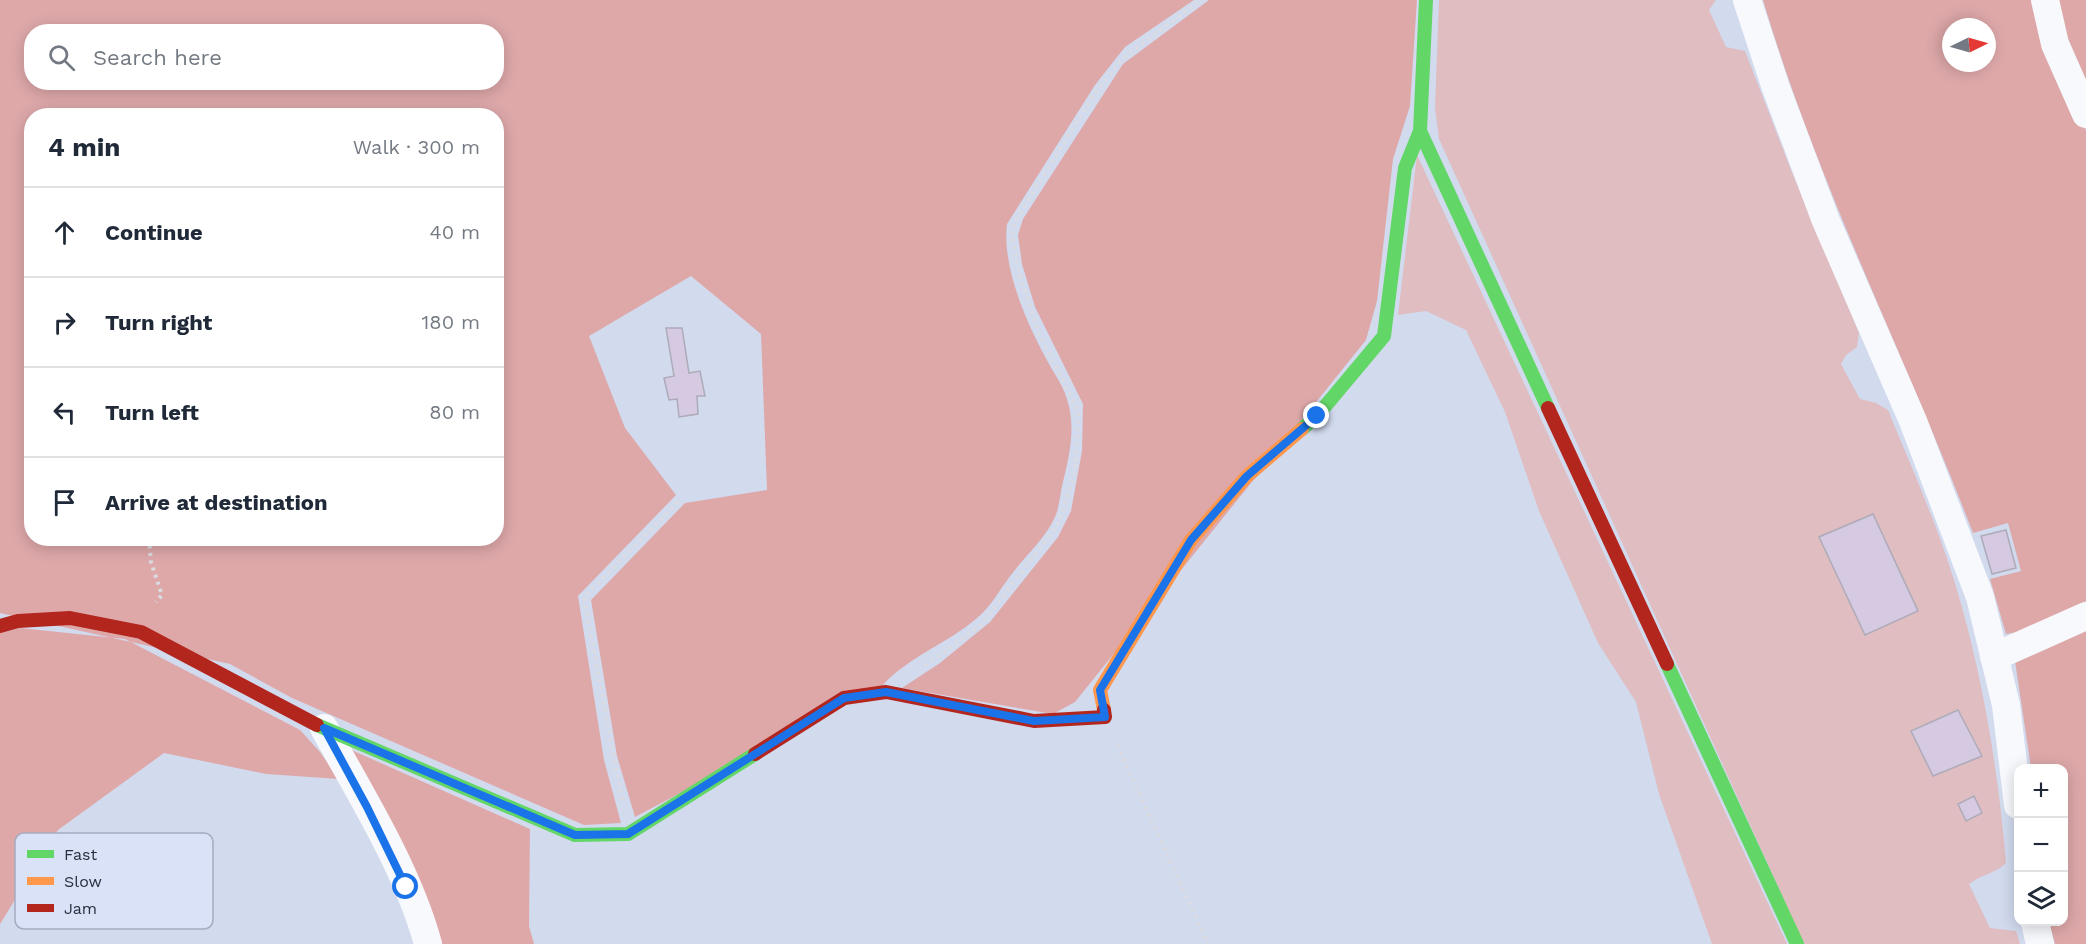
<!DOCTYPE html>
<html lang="en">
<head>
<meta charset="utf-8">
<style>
  body { margin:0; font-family:"Work Sans",sans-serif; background:#f6f6f7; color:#1f2937 }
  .controls { position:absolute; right:18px; bottom:18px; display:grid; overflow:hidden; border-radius:12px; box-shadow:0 3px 15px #0003 }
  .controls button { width:54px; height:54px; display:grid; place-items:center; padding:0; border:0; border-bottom:2px solid #e0e1e3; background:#fff; color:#1f2937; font:30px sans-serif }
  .compass { position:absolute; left:1942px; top:18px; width:54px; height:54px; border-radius:50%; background:#fff; box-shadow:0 3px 15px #0003; rotate:85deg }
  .stop { position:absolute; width:18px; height:18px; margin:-14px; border:4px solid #1a73e8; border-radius:50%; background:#fff }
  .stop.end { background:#1a73e8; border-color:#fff; box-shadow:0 2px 6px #0008 }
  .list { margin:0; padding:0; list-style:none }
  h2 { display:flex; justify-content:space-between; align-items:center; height:78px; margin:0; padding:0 24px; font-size:26px }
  h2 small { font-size:20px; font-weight:400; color:#747a83 }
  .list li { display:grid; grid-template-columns:39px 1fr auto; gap:18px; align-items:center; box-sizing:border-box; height:90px; padding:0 24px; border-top:2px solid #e0e1e3 }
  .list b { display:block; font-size:22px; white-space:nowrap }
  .list em { font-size:20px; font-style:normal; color:#747a83 }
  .icon { flex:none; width:33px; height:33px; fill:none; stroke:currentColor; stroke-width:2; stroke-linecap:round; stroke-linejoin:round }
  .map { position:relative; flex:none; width:2086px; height:944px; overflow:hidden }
  .search { position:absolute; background:#fff; box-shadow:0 3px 15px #0003; left:24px; top:24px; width:480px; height:66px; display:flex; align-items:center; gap:15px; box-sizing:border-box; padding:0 21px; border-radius:24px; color:#747a83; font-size:22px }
  .panel { position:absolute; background:#fff; box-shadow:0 3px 15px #0003; left:24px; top:108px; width:480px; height:438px; border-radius:24px }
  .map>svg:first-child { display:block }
</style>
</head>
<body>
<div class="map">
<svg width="2086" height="944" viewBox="0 0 2086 944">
  <rect width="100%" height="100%" fill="#d2daee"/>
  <path fill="#dfbdc0" d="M1439,0h277l-7,10 17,37 19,4 46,119 68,163 -2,14 -11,8 -5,9 19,35 16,4 12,7c23,56 48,112 66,170 28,91 44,188 52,283 -11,11 -24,11 -37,21l21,44 26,3 4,13h-216l-365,-805 -4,-31z
    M1417,155l370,789h-75l-53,-150 -23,-92 -38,-59 -59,-132 -34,-99 -39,-82 -40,-19 -28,4z"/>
  <path fill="#dea8a9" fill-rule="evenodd" d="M0,0h1194l-69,47 -30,38 -88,139c-6,49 27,116 52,157 20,35 12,69 3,105 -2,10 -3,22 -7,31 -10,22 -30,39 -44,58 -11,14 -20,32 -34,43 -30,26 -68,38 -95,68l-247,131 -18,-61 -26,-156 94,-97 82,-13 -6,-156 -70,-58 -102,60 36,92 51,67 -98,101 26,164 17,63 -37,2 -292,-127 -62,-34 -230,-51zM32,32h464v50h-464zM32,116h464v422h-464z
    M1209,0h208l-7,106 -17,53 -16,142 -11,39 -291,362 -22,12 -151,-26 38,-25 50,-41 68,-85 13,-26 11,-60 1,-47 -48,-97 -13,-43 -4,-29 5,-16 100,-155z
    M1763,0h277l25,85 21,46v470l-62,30 -18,3 -16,-55 31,-8 -13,-48 -35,10c-68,-178 -156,-350 -210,-533zM1951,27h36v36h-36z
    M2051,0h35v103z
    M2086,626v318h-31l-6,-22h15v-154h-33l-16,-107z
    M20,628l105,11 175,91 20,22 19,27 -73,-5 -102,-21 -106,77 -58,94v-291z
    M340,745l190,84 -1,97 5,18h-94z"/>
  <path fill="#d5cae1" stroke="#adabb9" stroke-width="1.5" d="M666,328h16l7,45 11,-2 5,25h-8l1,18 -19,3 -2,-18 -8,1 -5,-22 10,-2z
    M1873,514l45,97 -53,24 -46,-98z
    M2006,530l10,38 -24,6 -11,-38z
    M1958,710l24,46 -49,20 -22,-45z
    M1974,796l8,17 -16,8 -8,-17z"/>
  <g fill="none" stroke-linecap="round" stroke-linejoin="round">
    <path stroke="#dadce2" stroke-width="4" stroke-dasharray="3 4.5" stroke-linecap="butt" d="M149,538l2,24 11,33 -6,7
      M925,666l56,-41 77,-101 17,-51 4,-60 -40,-79 -19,-58 -8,-39 3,-16 79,-127 27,-34 80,-60
      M1117,745l91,199
      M622,800l-38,-203 95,-96"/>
    <path stroke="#f8f9fc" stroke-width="28" d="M1747,0l29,88 50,133 87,200 67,176 26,108 12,100
      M2045,0l10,44 31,70
      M1994,657l92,-41
      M324,728c37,67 84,142 104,216
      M2035,922l5,22"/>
    <path stroke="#63d668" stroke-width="14" d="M1420,131l128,277
      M1302,429l15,-13 67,-80 21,-168 15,-37 6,-131
      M1667,664l130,280
      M317,725l258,110 53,-1 127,-80"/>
    <path stroke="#ff974d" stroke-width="14" d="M1104,710l-4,-20 91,-150 56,-64 55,-47"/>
    <path stroke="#b3261e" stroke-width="14" d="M1548,408l119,256
      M0,626l18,-5 52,-3 71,14 176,93
      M755,754l89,-56 42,-6 148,29 71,-4 -1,-7"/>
  </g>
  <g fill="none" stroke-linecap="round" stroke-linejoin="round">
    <path stroke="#1a73e8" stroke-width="8" d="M406,887l-39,-80 -43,-79 251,107 53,-1 216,-136 42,-6 148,29 71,-4 -5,-27 91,-150 56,-64 70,-60"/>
  </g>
  <rect x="15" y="833" width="198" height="96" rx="9" fill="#dae2f8" stroke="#a5acc0" stroke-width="1.5"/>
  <rect x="27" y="850" width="27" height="8" fill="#63d668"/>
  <rect x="27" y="877" width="27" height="8" fill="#ff974d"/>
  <rect x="27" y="904" width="27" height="8" fill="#b3261e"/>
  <g font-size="16" fill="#292e3c">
    <text x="64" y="860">Fast</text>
    <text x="64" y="887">Slow</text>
    <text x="64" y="914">Jam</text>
  </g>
</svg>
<div class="controls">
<button>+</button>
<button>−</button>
<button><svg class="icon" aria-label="layers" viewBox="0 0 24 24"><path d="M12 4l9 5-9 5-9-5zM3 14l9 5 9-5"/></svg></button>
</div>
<svg class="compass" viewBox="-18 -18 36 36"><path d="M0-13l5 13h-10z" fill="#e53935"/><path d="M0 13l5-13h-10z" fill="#747a83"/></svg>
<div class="stop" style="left:406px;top:887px"></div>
<div class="stop end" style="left:1317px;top:416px"></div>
<div class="search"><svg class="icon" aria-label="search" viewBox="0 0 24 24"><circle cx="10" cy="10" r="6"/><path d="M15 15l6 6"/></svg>Search here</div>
<section class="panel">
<h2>4 min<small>Walk · 300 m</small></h2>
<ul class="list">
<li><svg class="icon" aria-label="ahead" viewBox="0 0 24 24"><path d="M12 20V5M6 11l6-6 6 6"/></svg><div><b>Continue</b></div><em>40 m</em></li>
<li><svg class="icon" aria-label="right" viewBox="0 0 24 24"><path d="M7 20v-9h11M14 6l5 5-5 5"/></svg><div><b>Turn right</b></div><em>180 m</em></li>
<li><svg class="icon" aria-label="left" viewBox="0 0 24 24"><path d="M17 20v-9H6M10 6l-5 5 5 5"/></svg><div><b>Turn left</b></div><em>80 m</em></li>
<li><svg class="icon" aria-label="arrive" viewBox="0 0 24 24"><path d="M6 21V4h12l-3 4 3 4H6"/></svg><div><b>Arrive at destination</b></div></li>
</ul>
</section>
</div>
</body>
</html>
